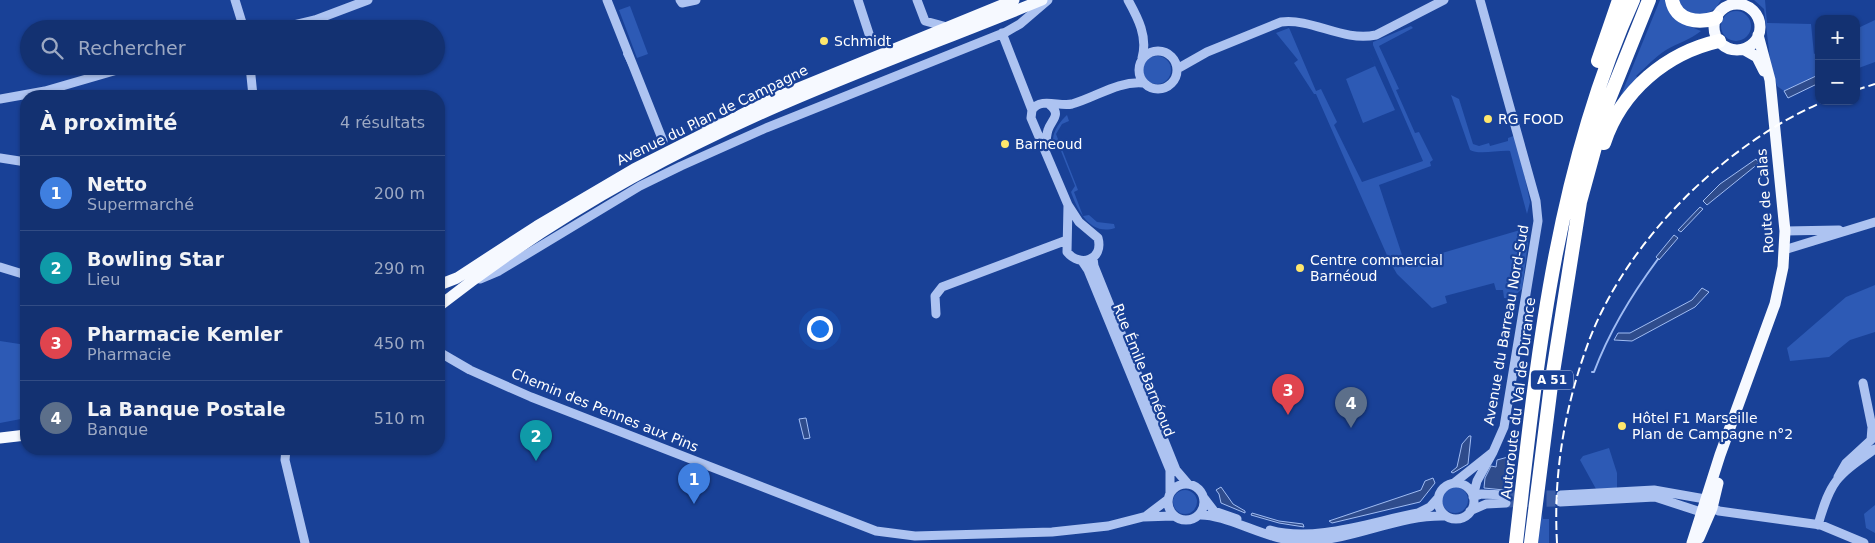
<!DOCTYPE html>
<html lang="fr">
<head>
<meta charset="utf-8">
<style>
  body { margin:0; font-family:"DejaVu Sans",sans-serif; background:#1c3976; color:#f1f3f6 }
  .controls { position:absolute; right:15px; top:15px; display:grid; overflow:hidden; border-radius:10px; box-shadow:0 1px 4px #0004 }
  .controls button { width:45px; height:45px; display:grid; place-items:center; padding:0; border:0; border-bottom:1px solid #324c84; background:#133171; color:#f1f3f6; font:25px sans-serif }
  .you { position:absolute; left:819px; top:328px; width:18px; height:18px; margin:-12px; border:4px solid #fff; border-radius:50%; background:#1a73e8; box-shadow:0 0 0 8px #1a73e833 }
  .badge { display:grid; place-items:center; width:32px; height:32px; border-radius:50%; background:#8abfa5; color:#fff; font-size:16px; font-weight:700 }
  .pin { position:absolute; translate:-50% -41px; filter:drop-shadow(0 1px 2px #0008) }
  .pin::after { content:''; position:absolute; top:26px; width:18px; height:15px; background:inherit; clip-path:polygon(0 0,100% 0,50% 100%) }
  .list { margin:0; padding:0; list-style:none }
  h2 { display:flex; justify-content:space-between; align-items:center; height:65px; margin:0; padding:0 20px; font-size:21px }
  h2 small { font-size:16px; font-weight:400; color:#9da9c3 }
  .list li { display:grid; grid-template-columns:32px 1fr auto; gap:15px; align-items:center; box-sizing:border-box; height:75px; padding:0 20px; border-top:1px solid #324c84 }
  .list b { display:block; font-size:19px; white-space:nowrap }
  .list p { margin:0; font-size:16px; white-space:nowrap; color:#9da9c3 }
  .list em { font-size:16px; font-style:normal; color:#9da9c3 }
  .icon { flex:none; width:28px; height:28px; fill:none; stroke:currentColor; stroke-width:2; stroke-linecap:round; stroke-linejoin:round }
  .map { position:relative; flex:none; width:1875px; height:543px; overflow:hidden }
  .search { position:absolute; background:#133171; box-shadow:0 1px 4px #0004; left:20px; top:20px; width:425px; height:55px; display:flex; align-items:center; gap:12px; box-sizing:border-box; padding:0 18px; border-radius:28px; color:#9da9c3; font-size:19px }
  .panel { position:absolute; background:#133171; box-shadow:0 1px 4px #0004; left:20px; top:90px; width:425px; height:365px; border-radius:20px }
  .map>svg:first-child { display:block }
</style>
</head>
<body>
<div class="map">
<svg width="1875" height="543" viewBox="0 0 1875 543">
  <rect width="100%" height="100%" fill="#194197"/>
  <path fill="#2d5ab5" d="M1660,0h5l19,24 17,7c-11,9 -23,12 -35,19 -11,7 -20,17 -30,26l3,2 -20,22z
    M1675,0h46l-5,8 -13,8 -16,-3z
    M1754,0h11l2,23 44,1 3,30 5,-3v31l-3,-6 -32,15 -7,-5 -6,-19 -7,-58z
    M630,6l18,48 -11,4 -18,-48z
    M1721 26a15 15 0 1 1 30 0a15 15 0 1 1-30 0Z
    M1875,20v42l-19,7v-40z
    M1411,26l2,2 -34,18 20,43 -3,1 19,43 4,-1 14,28 -3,2 1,4 -52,19 26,79 125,-37 -8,62 -11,10 -7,-1 -1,-8h-7l-2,-7 -49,13 2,7 -15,5 -35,-34 -7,-12 -74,-168h-2l-20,-31 4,-3 -22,-27 13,-5 1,2 26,61 5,-2 16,33 -3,3 28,57 61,-21 -50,-116v-3z
    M1367,48l28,62 -32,13 -17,-44 29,-13z
    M1143 70a14 14 0 1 1 28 0a14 14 0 1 1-28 0Z
    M1451,95l8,4 14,45 6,2 10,-3 1,3 18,-5v-3l8,-3 14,67 -3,12 -17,-63c-11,-1 -32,4 -40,-1z
    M1067,115l2,6 -7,3 -6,10 22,56 -4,2 9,24 6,-1 8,7 17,2 1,4c-24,8 -37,-16 -44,-36l4,-6 -18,-45 -3,3c-4,-9 6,-23 13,-29z
    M1875,285v47l-25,8 -21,17 -39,4 -3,-13 59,-51z
    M0,341l26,4v73l-26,5z
    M1609,448l8,25v15l-21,1 -16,-29 3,-4z
    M1442 500a13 13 0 1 1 26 0a13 13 0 1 1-26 0Z
    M1173 502a12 12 0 1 1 24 0a12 12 0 1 1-24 0Z
    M1875,505v28l-9,-5 -2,-14z
    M1542,514l1,5h6v24h-11z"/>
  <path fill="#2f4c8c" stroke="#a0bcf3" d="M1816,76l3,7 -31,15 -4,-7z
    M1756,159l3,4 -52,42 -4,-4 17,-17z
    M1700,207l3,2 -22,23 -3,-2z
    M1674,235l4,3 -19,22 -3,-3z
    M1702,288l7,4 -14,15 -63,34 -18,-1 4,-7h12l62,-33z
    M806,418l4,20 -6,1 -5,-20z
    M1469,436h2l-3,28 -15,9 -2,-1 6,-5 5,-23z
    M1508,457l-4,33 -20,-2 1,-10 6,-12 5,1 1,-7z
    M1433,478l2,5 -15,19 -88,21 -3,-2 92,-31 4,-9z
    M1221,487l12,17 12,7v2l-24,-10 -2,-9 -3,-4z
    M1252,513l27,8 24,3 1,3 -25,-4 -28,-8z"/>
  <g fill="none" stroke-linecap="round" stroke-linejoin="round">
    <path stroke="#a0bcf3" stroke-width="2" d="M624,54l7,14
      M1592,372h2c15,-40 38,-78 64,-113"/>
    <path stroke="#3c5ea7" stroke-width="9" stroke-dasharray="9 4.5" stroke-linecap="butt" d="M1506,495h55
      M1506,503l54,-1"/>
    <path stroke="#adc3f1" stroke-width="9" d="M235,0l9,29
      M607,0l56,141
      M680,0l2,3 14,-3
      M858,0l14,43
      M917,0l8,21 22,6
      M1128,0c10,18 20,37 14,58
      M1480,0l56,201 2,20 -34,206 -11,25
      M277,29l38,-9 53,-20
      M1002,33l30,77
      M1139 70a19 19 0 1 1 38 0a19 19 0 1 1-38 0Z
      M250,66l3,30
      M1177,69l30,-17 74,-30c32,-4 61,20 95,13l68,-35
      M0,99l45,-8 86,-25
      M697,124l24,-1
      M1046,147c0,-5 0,-11 2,-17 3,-10 14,-15 2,-25
      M0,158l26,4
      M1068,205l-1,47c13,16 37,8 31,-14l-19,-16 -11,-17 -37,-87 1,-8c9,-13 27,-3 40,-6 25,-7 45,-23 71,-21
      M1785,231l54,-1
      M1784,250l91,-28
      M1093,258l1,8 82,204 12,14
      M1082,261l6,9 82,200v22
      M0,267l26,8
      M480,279l19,-8 141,-85 41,-20 85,-38 240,-96 14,-8 28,-24
      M936,314l-1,-18 7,-9 125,-47
      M439,352l31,18 61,27 345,134 39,5 137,-4 56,-6 35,-9 30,-1
      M286,449l-1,11 20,83
      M1838,477l8,-14 25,-23 1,-13 -9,-44
      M1454,483l39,-31 -16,29 -4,16 8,-3 25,1
      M1438 501a18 18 0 1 1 36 0a18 18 0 1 1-36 0Z
      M1168 502a18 18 0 1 1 36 0a18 18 0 1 1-36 0Z
      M1561,495l93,-5 51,9 7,9 7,3 102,14 43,18
      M1204,498l10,13 23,8
      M1560,502l95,-5 46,15 6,-2
      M1470,511l16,-7 20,-1
      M1199,515c28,-1 67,25 100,26 50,2 98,-27 147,-25
      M1146,516l21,-16
      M1818,525c13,-46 19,-49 57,-76
      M1270,530c45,13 104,-9 148,-17l12,-6 8,-9"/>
    <path stroke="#f6f9ff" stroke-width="11" d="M1714 27a23 23 0 1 1 46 0a23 23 0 1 1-46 0Z
      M1743,49l14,8 7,14
      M439,285l18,-7 80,-52 97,-57 140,-71 240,-98
      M439,306c103,-81 220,-148 340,-200 87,-38 175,-70 263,-106
      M0,438l26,-3
      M1699,538l13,-30 6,-25
      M1692,543l28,-88 55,-151 8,-37 2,-36 -15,-151 -12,-45"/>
    <path stroke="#fff" stroke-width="14" d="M1672,0c4,21 26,24 44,18
      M1598,61l21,-61
      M1604,143c17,-52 62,-90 115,-102
      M1516,543c21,-185 40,-372 117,-543
      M1531,543l20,-158 29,-183 26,-95 43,-107"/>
    <path stroke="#fff" stroke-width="2" stroke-dasharray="9 4" stroke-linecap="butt" d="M1856,90l19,-6
      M1557,543c-4,-70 8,-139 33,-205 39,-100 136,-195 235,-237"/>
  </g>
  <g fill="#ffe76c" stroke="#194197" stroke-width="2">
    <circle cx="824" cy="41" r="5"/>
    <circle cx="1488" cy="119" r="5"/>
    <circle cx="1005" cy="144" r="5"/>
    <circle cx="1300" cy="268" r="5"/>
    <circle cx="1622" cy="426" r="5"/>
  </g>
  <g text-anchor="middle" stroke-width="4.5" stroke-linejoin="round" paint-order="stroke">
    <rect fill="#194197" stroke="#bac6e0" stroke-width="1" x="1531" y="370.5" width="42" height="19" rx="4"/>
    <g font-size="12" font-weight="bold" fill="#fff">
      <text x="1552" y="384">A 51</text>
    </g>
    <g font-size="14" fill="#fff" stroke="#194197" text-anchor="start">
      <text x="834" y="46">Schmidt</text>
      <text x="1498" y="124">RG FOOD</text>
      <text x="1015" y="149">Barneoud</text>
      <text x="1310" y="265">Centre commercial<tspan x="1310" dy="16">Barnéoud</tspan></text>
      <text x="1632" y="423">Hôtel F1 Marseille<tspan x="1632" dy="16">Plan de Campagne n°2</tspan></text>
    </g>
    <g font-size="14" fill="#fff" stroke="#194197">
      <text transform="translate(712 115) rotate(-26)" y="5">Avenue du Plan de Campagne</text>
      <text transform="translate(1765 201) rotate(-94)" y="5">Route de Calas</text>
      <text transform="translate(1506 325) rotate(-80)" y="5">Avenue du Barreau Nord-Sud</text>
      <text transform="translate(1144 370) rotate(68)" y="5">Rue Émile Barnéoud</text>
      <text transform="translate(1518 398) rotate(-83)" y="5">Autoroute du Val de Durance</text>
      <text transform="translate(605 410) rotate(22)" y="5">Chemin des Pennes aux Pins</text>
    </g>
  </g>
</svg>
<div class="controls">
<button>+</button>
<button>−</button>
</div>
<div class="you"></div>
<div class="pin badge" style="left:694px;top:504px;background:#3f7fe0">1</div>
<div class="pin badge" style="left:536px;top:461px;background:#0f9aa8">2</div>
<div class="pin badge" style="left:1288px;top:415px;background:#e0444e">3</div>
<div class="pin badge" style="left:1351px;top:428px;background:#5c6f8a">4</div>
<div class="search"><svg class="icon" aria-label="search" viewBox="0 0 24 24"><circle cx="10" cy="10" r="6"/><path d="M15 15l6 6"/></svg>Rechercher</div>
<section class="panel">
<h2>À proximité<small>4 résultats</small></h2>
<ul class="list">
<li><span class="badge" style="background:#3f7fe0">1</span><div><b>Netto</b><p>Supermarché</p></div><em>200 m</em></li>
<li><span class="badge" style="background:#0f9aa8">2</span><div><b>Bowling Star</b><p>Lieu</p></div><em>290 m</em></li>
<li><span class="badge" style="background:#e0444e">3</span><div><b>Pharmacie Kemler</b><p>Pharmacie</p></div><em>450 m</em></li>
<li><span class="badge" style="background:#5c6f8a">4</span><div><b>La Banque Postale</b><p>Banque</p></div><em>510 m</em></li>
</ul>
</section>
</div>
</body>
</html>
